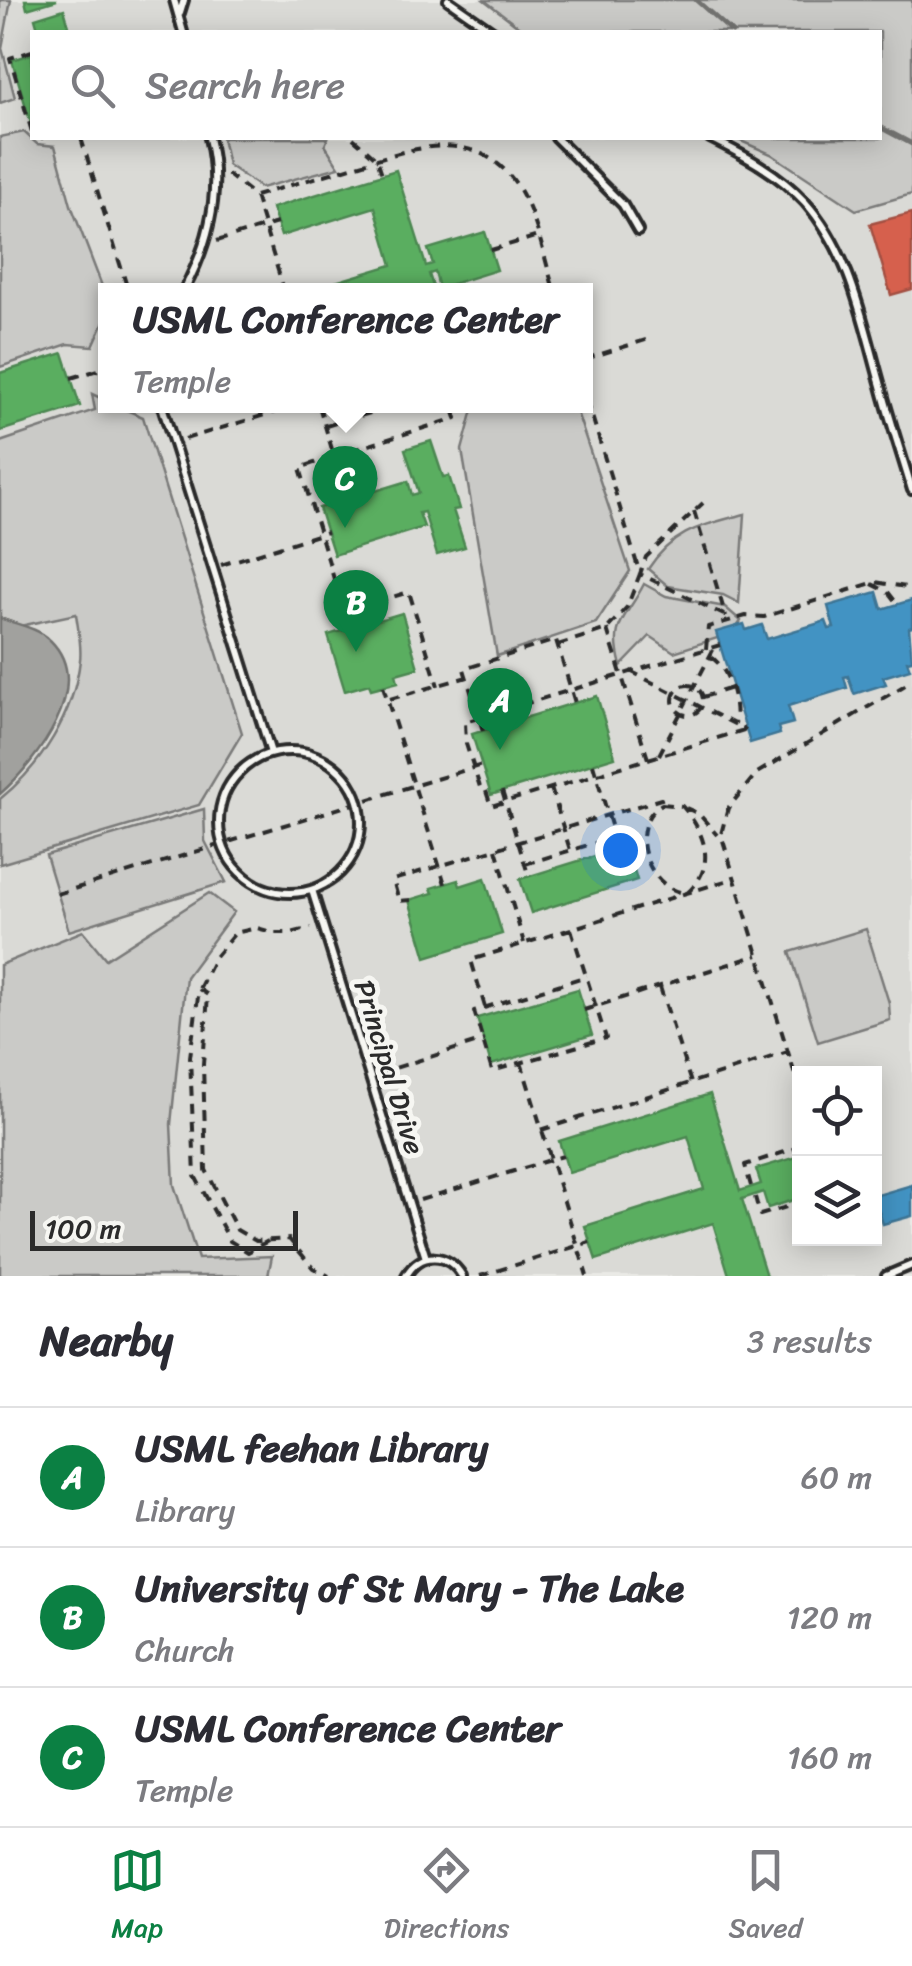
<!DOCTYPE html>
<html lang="en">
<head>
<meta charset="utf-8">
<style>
  body { margin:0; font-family:Sriracha,sans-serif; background:#f2f2f3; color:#2b2b33 }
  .controls { position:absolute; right:30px; bottom:30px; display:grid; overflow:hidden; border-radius:0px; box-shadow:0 5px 25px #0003 }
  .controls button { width:90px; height:90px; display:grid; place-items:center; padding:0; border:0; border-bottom:2px solid #e1e1e2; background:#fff; color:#2b2b33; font:50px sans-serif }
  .scale { position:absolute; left:30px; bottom:25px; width:268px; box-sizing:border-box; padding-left:10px; border:5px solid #2b2b2b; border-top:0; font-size:28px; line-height:35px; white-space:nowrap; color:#2b2b2b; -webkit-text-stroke:8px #f6f6f2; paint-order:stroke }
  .you { position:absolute; left:620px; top:850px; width:35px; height:35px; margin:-25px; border:8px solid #fff; border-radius:50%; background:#1a73e8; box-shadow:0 0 0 15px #1a73e833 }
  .badge { display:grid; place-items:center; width:65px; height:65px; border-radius:50%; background:#0b8043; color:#fff; font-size:32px; font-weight:700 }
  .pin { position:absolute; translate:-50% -82px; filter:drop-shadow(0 2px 5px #0008) }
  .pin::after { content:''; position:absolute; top:52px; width:35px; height:30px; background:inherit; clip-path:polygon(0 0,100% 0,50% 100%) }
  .popup { position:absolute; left:98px; top:283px; width:495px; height:130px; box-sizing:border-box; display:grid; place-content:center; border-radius:0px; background:#fff; filter:drop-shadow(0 2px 8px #0005); font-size:32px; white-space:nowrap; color:#7c7c81 }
  .popup b { font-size:38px; color:#2b2b33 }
  .popup::after { content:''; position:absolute; left:50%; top:100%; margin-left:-20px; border:20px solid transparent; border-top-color:#fff }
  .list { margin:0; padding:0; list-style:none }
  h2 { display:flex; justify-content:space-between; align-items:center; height:130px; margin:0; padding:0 40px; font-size:42px }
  h2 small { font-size:32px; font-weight:400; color:#7c7c81 }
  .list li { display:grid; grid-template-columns:65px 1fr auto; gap:30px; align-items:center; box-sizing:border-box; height:140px; padding:0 40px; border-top:2px solid #e1e1e2 }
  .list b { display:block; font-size:38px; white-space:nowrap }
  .list p { margin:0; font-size:32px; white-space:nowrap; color:#7c7c81 }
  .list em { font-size:32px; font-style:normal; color:#7c7c81 }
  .icon { flex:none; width:55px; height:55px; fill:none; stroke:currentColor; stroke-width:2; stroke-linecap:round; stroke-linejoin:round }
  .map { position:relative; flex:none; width:912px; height:1276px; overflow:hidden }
  .search { position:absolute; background:#fff; box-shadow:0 5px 25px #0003; left:30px; right:30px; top:30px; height:110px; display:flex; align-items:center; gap:25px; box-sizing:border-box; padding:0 35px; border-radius:0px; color:#7c7c81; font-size:38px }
  .sheet { height:550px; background:#fff }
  nav { display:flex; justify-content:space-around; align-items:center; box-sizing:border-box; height:140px; border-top:2px solid #e1e1e2; background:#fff; font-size:28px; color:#7c7c81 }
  nav a { display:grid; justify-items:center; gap:5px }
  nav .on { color:#0b8043 }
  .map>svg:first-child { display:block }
</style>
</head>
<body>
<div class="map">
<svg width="912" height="1276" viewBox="0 0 912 1276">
  <rect width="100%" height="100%" fill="#eaeae6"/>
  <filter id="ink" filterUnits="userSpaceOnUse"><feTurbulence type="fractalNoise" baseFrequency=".01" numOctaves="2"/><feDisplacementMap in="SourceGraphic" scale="20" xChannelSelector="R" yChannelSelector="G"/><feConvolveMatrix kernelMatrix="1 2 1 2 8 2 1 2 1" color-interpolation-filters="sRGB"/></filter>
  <g filter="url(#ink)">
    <path fill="#dadad6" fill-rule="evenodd" d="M0,0h912v1276h-912zM32,32h848v106h-848zM105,290h480v116h-480zM800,1074h74v164h-74z"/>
    <path fill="#cacac7" stroke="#7a7a79" stroke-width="2.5" d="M0,0h11l-9,48 13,50 -15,5z
      M484,0h428v194l-56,16 -85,-56 -37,-16h146v-106h-354z
      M24,132l13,12 18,2 16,59 34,89v25l-12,27 -25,-2 -68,23v-230z
      M222,138h106l-3,7 14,22 -78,21 -33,-23z
      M92,394l13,6v6h12l26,11 99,316 -43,72 -199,59v-65c41,-33 74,-85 80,-139 2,-14 -2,-31 -4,-46l-56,12 -20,-8v-176l95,-32z
      M474,406h101l55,165 -34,52 -99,33 -35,-206z
      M745,514l-6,89 -16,-8 -55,-9 -20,-17c26,-39 53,-43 97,-55z
      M644,584l22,12 59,11 16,14 -8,12 -59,19 -24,-16 -29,30c-12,-44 4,-45 23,-82z
      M204,809l1,32 21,41 -157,49 -23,-76z
      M209,893l25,19 -48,65 -15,147 3,61 24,74 74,-3 -4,20h-268v-311l83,-34 23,28z
      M866,929l23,74 1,17 -72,22 -28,-90z"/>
    <path fill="#a1a19e" stroke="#727270" stroke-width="2.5" d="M0,618c15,6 39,10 50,22 46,45 -13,121 -50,154z"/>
    <path fill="#d6604d" stroke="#a35043" stroke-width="2.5" d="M912,213v76l-21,6 -21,-71z"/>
    <path fill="#4393c3" stroke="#3c7495" stroke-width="2.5" d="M877,592l5,17 30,-9v27l-3,1 3,32 -5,1 3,8 -27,8 3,7 -32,10 -6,-18 -4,1 3,11 -59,18 5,17 -15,4 2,7 -30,9 -34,-111 28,-8 2,6 16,-5 5,14 59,-18 3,8 5,-1 -6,-22z
      M912,1185v31l-29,8 -9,-28z"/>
    <path fill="#5aae61" stroke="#4c8751" stroke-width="2.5" d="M25,0h32l-30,9z
      M64,9l6,21 -31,2 -4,-14z
      M32,54v73l-20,-67z
      M396,170l30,96 7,-2 -5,-15 57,-17 12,38 -58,18 -4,-16 -6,2 5,16h-125l83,-25 -17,-58 -94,29 -9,-28z
      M63,353l17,53 -80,25v-58z
      M431,441l12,36 6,-1 10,33 -6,1 12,37 -28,8 -13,-43 -5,1 5,14 -90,28 -15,-47 89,-27 4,14 7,-2 -14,-44z
      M402,613l16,55 -22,6 2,8 -27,7 -2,-5 -24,7 -17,-56z
      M597,696l18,61 -124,38 -19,-61z
      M627,846l10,34 -106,33 -11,-34z
      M485,878l17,56 -76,23 -17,-57 24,-7 -2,-5 27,-8 2,6z
      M578,989l14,46 -101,30 -14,-47z
      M710,1094l30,97 21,-7 -5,-15 44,-13v42l-32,10 -5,-16 -21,7 24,77h-39l2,-1 -16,-52 -117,37 -11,-34 119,-37 -16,-53 -119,37 -10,-32z"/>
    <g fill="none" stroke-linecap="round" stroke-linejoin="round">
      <path stroke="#727270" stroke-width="5" d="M696,0l36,32
        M880,127l32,17"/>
      <defs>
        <path id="service" d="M174,0l9,32
          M448,0l46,32
          M180,13l4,-13
          M556,138l67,67 15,26
          M710,138c34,17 68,35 95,64 46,51 58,121 76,184 9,35 21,70 31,104
          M184,290c25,-47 38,-100 25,-152
          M162,406l109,347
          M219 822a71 71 0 1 1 142 0a71 71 0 1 1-142 0Z
          M312,890l114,368
          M406,1276c14,-25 42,-24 56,0
          M886,1276l26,-11"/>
      </defs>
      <use href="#service" stroke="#2b2b2b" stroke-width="14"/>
      <path stroke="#2b2b2b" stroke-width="4" stroke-dasharray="10 8" stroke-linecap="butt" d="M32,51l-22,7 22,74
        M34,138h9
        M81,138l47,152
        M353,138l24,21 5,15
        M227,174l28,22 29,94
        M255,196c32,-10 64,-19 96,-29 60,-18 126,-44 168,21 18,30 25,69 35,102
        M217,241l60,-18
        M491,250l47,-14
        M585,359l67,-21
        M71,378l34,-10
        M319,406l15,50 -34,12 38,124 16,-5 11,37
        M326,426l68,-20
        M185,439l110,-33
        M334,456l122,-38 -4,-12
        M703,503l-57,54 -6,17 86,42
        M694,511l32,106
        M221,565l106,-33
        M872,584l16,8 8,10
        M360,607l49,-15 29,94
        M607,629l41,130 -157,47 -5,-15 -6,-4 -14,-43 -1,-22 255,-77
        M558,645l49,-16 20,-22 13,-33 -55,-181
        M706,649l2,-22 38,-11 18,1 111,-35 37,6
        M711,657c19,12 27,46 24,67
        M630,671l116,59
        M673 700a15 15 0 1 1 30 0a15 15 0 1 1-30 0Z
        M383,686l62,198
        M703,697l29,-9
        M390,699l77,-22
        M482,726l38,-12 -3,-8
        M483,731l-19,-62 92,-29 19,63
        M659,755l56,-109
        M648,759l96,-29
        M593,764l25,85
        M551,788l19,62
        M502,791l27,86
        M662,804l20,2c24,27 35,61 5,87 -40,-2 -62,-68 -25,-89z
        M686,808l13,6 18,21
        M496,849l28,94
        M525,864l90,-27
        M57,894l425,-129
        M411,900l-12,1 -6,-21 268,-81 1,5
        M571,929l35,109 -114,33 -18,-60 113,-35
        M660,987l31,96
        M199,989l9,6 -5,69 3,106 31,60 19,11 33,-2 24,29 16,8
        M485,1007l-14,-47 264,-82
        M584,1010l174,-55
        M521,1062l66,214
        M379,1073l105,-33
        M800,1091l-79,-257 7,-26 29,-35 155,-92
        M541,1130l247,-78
        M751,1186l-6,-21 55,-18
        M755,1197l5,18 40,-12
        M420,1200l143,-44
        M268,1241l-20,11 -18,-11 -35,-65 -5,-119 9,-68 16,-32 20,-24 22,-5 18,5h16l20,-5
        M480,1276l110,-34"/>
      <use href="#service" stroke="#f6f6f2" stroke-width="6"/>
    </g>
  </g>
  <g text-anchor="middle" stroke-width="10" stroke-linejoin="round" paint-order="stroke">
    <g font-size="28" fill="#2b2b2b" stroke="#f6f6f2">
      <text transform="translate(390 1067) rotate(73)" y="10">Principal Drive</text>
    </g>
  </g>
</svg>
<div class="controls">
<button><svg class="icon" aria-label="locate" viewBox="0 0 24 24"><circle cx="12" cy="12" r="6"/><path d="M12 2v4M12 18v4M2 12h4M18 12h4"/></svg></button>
<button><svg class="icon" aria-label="layers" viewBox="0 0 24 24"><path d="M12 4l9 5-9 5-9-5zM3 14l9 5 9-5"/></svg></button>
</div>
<div class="scale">100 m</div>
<div class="you"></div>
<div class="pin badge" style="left:500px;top:750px">A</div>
<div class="pin badge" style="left:356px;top:652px">B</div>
<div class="pin badge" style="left:345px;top:528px">C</div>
<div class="popup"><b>USML Conference Center</b>Temple</div>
<div class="search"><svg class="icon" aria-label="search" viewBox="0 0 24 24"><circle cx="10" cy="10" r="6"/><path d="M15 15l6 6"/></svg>Search here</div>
</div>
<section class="sheet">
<h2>Nearby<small>3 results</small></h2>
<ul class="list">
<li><span class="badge">A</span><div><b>USML feehan Library</b><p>Library</p></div><em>60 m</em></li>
<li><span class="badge">B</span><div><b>University of St Mary - The Lake</b><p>Church</p></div><em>120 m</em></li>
<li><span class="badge">C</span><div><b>USML Conference Center</b><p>Temple</p></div><em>160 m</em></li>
</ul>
</section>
<nav>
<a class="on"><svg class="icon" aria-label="map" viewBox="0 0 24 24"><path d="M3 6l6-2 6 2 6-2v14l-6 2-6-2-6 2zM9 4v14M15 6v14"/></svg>Map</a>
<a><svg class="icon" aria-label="directions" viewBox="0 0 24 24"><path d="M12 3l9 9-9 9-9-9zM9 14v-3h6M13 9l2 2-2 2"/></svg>Directions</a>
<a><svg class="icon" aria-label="saved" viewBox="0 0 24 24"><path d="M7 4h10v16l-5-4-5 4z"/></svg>Saved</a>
</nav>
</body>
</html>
